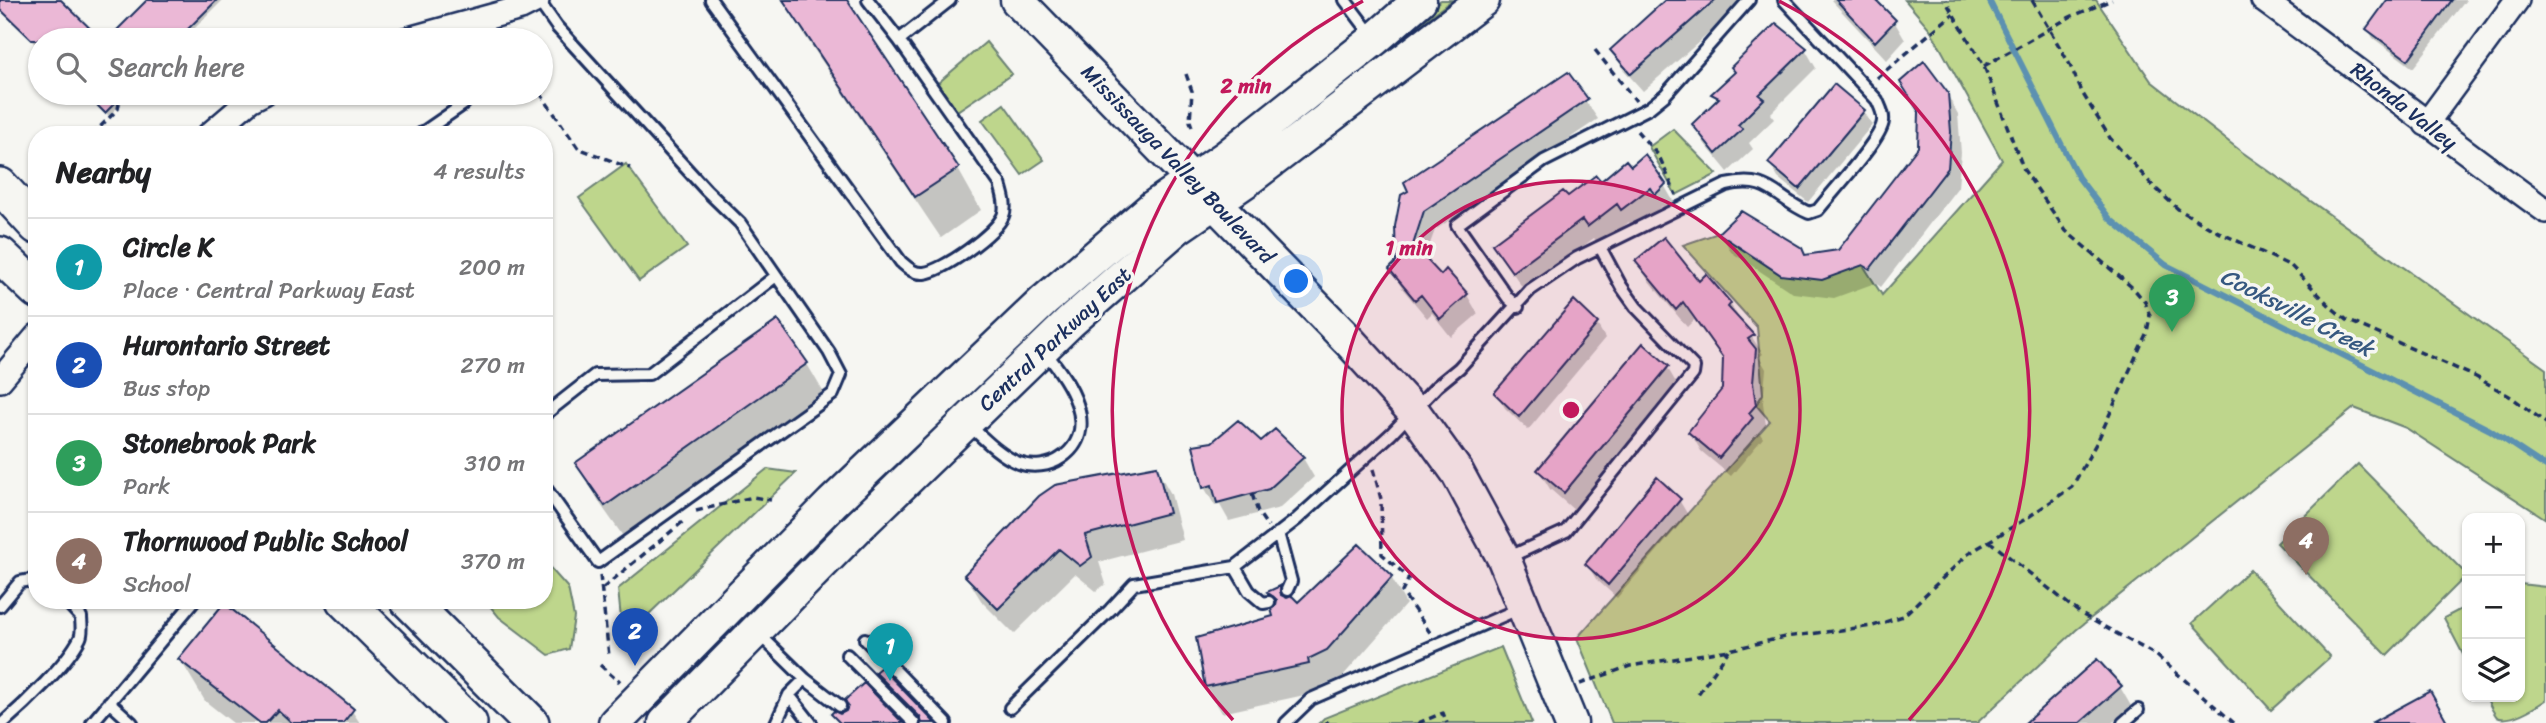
<!DOCTYPE html>
<html lang="en">
<head>
<meta charset="utf-8">
<style>
  body { margin:0; font-family:Sriracha,sans-serif; background:#f2f2f2; color:#202124 }
  .controls { position:absolute; right:21px; bottom:21px; display:grid; overflow:hidden; border-radius:14px; box-shadow:0 2px 5px #0004 }
  .controls button { width:63px; height:63px; display:grid; place-items:center; padding:0; border:0; border-bottom:2px solid #e0e0e0; background:#fff; color:#202124; font:35px sans-serif }
  .you { position:absolute; left:1297px; top:282px; width:24px; height:24px; margin:-18px; border:5px solid #fff; border-radius:50%; background:#1a73e8; box-shadow:0 0 0 10px #1a73e833 }
  .badge { display:grid; place-items:center; width:46px; height:46px; border-radius:50%; background:#2563eb; color:#fff; font-size:23px; font-weight:700 }
  .pin { position:absolute; translate:-50% -58px; filter:drop-shadow(0 2px 4px #0008) }
  .pin::after { content:''; position:absolute; top:37px; width:24px; height:21px; background:inherit; clip-path:polygon(0 0,100% 0,50% 100%) }
  .list { margin:0; padding:0; list-style:none }
  h2 { display:flex; justify-content:space-between; align-items:center; height:91px; margin:0; padding:0 28px; font-size:30px }
  h2 small { font-size:23px; font-weight:400; color:#757577 }
  .list li { display:grid; grid-template-columns:46px 1fr auto; gap:21px; align-items:center; box-sizing:border-box; height:98px; padding:0 28px; border-top:2px solid #e0e0e0 }
  .list b { display:block; font-size:26px; white-space:nowrap }
  .list p { margin:0; font-size:23px; white-space:nowrap; color:#757577 }
  .list em { font-size:23px; font-style:normal; color:#757577 }
  .icon { flex:none; width:38px; height:38px; fill:none; stroke:currentColor; stroke-width:2; stroke-linecap:round; stroke-linejoin:round }
  .map { position:relative; flex:none; width:2546px; height:723px; overflow:hidden }
  .search { position:absolute; background:#fff; box-shadow:0 2px 5px #0004; left:28px; top:28px; width:525px; height:77px; display:flex; align-items:center; gap:18px; box-sizing:border-box; padding:0 24px; border-radius:38px; color:#757577; font-size:26px }
  .panel { position:absolute; background:#fff; box-shadow:0 2px 5px #0004; left:28px; top:126px; width:525px; height:483px; border-radius:28px }
  .map>svg:first-child { display:block }
</style>
</head>
<body>
<div class="map">
<svg width="2546" height="723" viewBox="0 0 2546 723">
  <rect width="100%" height="100%" fill="#f6f6f2"/>
  <filter id="ink" filterUnits="userSpaceOnUse"><feTurbulence type="fractalNoise" baseFrequency=".0143" numOctaves="2"/><feDisplacementMap in="SourceGraphic" scale="14" xChannelSelector="R" yChannelSelector="G"/><feConvolveMatrix kernelMatrix="1 2 1 2 8 2 1 2 1" color-interpolation-filters="sRGB"/></filter>
  <g filter="url(#ink)">
    <path fill="#bed68c" stroke="#6c8275" stroke-width="2" d="M1441,0h11l-39,30 -4,-2v-3z
      M1905,0h191l55,81 91,71 304,217v150l-140,-91 -52,-20 -278,222 -99,93h-365l-35,-85 193,-217 -14,-16 7,-11 -6,-67 -74,-82 35,-12 63,42 82,-10 19,30 120,-135 -72,-131z
      M986,42l26,32 -58,39 -17,-29z
      M1004,104l40,56 -22,15 -40,-55z
      M1673,129l44,45 -41,21 -27,-48z
      M626,164l61,83 -48,34 -60,-83z
      M2358,464l109,111 -80,80 -110,-112z
      M767,469l29,4 -173,166 -5,-50z
      M544,561l24,27 6,29 -5,32 -20,6 -50,-38 -14,-17h59z
      M2250,570l80,87 -59,53 -79,-87z
      M2520,584l26,3v113c-12,8 -37,23 -49,17 -5,-6 -8,-14 -11,-20h34z
      M2467,606v56l-23,-44z
      M1501,647l31,76h-213l5,-5z"/>
    <path fill="#0003" d="M0,0h59l41,40h-60v9l-40,-40z
      M150,0h73l-40,40h-74z
      M785,0h60l113,169 23,41 -40,28 -136,-202z
      M1667,0h80l-104,91 -20,-22 -11,-19z
      M1831,0h42l21,21 11,19 -18,20z
      M2390,0h76l-53,68 -40,-30 -5,-9z
      M1805,49l11,19 -46,46 4,5 -25,24 4,6 -25,23 -23,-28 -11,-19 24,-23 -4,-7z
      M1567,74l31,45 -163,111 -11,30 17,17 5,-5 21,23 11,19 -27,23 -19,-24 -5,5 -25,-30 -11,-19 7,-6 -2,-37z
      M85,93h46l-22,23z
      M1947,94l11,20 3,39 -3,34 -77,100 -6,-4 -41,15 -41,-5 -62,-41 -10,-19 84,23 34,-5 80,-103z
      M1864,111l8,14 -64,77 -30,-24 -8,-14z
      M1631,168l33,17 11,19 -8,9 -5,-7 -29,22 -4,-6 -30,23 -5,-7 -70,52 -30,-46 74,-45z
      M1637,261l62,23 31,20 33,50 -4,3 7,12 -3,34 3,22 -7,7 4,6 -32,38 -30,-25 -11,-19 34,-42 1,-28 -31,-42 -7,7 -39,-47z
      M778,323l29,41 24,41 -201,141 -29,-41 -23,-41z
      M1597,324l8,14 -77,92 -23,-22 -9,-15z
      M1667,367l11,19 -103,125 -25,-22 -11,-18z
      M1261,443l42,15 11,19 -34,31 -51,13 -9,-16 -5,1 -11,-19 9,-43z
      M1156,468l15,26 12,46 -84,22 7,22 -10,7 -21,-17 -61,60 -32,-32 -16,-26z
      M1679,500l9,15 -71,83 -21,-19 -9,-15z
      M1391,577l15,27 -64,73 -20,8 1,6 -101,22 -16,-27 69,-69 2,-10 -8,-14 10,-4 6,10 13,5z
      M180,659l172,52 8,12h-127l-28,-22z
      M2120,687l11,19 -19,17h-84z"/>
    <g fill="none" stroke-linecap="round" stroke-linejoin="round">
      <path stroke="#5c91b1" stroke-width="6" d="M1989,0l89,177 32,42 56,46 324,165 56,37"/>
    </g>
    <path fill="#ebb8d6" stroke="#1b2f5e" stroke-width="2" d="M0,0h61l41,40h-70l-32,-31z
      M147,0h70l-40,40h-70z
      M783,0h64l112,168 -44,29z
      M1665,0h50l-84,74 -21,-24z
      M1836,0h40l20,20 -21,22z
      M2387,0h65l-44,60 -42,-31z
      M1776,23l31,25 -48,47 5,4 -26,26 5,4 -27,25 -24,-30 27,-26 -8,-4 24,-22 -4,-5z
      M1924,61l24,32 3,39 -3,36 -78,101 -7,-4 -41,15 -41,-5 -63,-42 23,-22 61,37 3,7 33,-5 80,-103 1,-35 -19,-30z
      M1568,72l20,27 -164,112 -11,34 28,30 5,-6 22,25 -28,25 -19,-24 -6,5 -26,-31 7,-7 -1,-36 6,-31 7,-4 -4,-9z
      M1834,84l31,26 -66,79 -31,-26z
      M85,93h40l-20,20z
      M1645,154l21,30 -11,11 -5,-7 -29,22 -4,-6 -30,23 -5,-7 -70,52 -20,-28 71,-53 5,5 28,-21 5,6 25,-21 5,6z
      M1664,237l35,44 7,-7 25,29 -3,4 26,28 -6,4 8,10 -3,34 3,22 -7,8 4,5 -34,40 -31,-26 34,-43 1,-31 -40,-56 -7,8 -41,-49z
      M1574,300l24,23 -79,94 -25,-24z
      M778,320l30,43 -203,143 -30,-43z
      M1643,343l26,23 -105,127 -27,-23z
      M1238,420l23,21 14,-12 29,28 -35,32 -52,14 -5,-18 -9,3 -10,-43 19,-3z
      M1157,466l12,47 -84,22 7,22 -12,9 -21,-17 -61,60 -34,-34 75,-79 16,-11z
      M1657,477l24,22 -73,86 -23,-21z
      M1359,544l34,32 -66,74 -19,9 1,5 -104,23 -9,-49 77,-22 -2,-7 5,-4 1,-5 -10,-8 13,-6 1,9 6,3 5,-2 6,6z
      M224,603l130,106 -11,14h-51l-14,-13 -12,13h-6l-82,-64z
      M2097,659l25,27 -42,37h-55z
      M881,667l54,56h-13l-2,-6 -45,-45z
      M864,683l39,40h-63l-9,-9 3,-3 6,3 6,-3 2,-5 -3,-6z
      M2430,691l18,32h-77z"/>
    <g fill="none" stroke-linecap="round" stroke-linejoin="round">
      <defs>
        <path id="lane" d="M538,0l19,27 149,163 34,33 89,129 12,23 -8,19 -235,168 -54,-76
          M711,0l190,262c7,6 13,12 23,11 19,-2 71,-39 79,-57 4,-9 0,-22 -3,-32l-101,-144 -31,-40
          M1345,0l28,37
          M899,40l51,-40
          M419,135l45,-31 -7,-11
          M1518,307l-10,-9 -51,-73 87,-64 105,-53 16,-13 84,-95
          M544,415l51,-40 54,-1 127,-98
          M967,423c15,14 33,33 52,40 13,5 31,3 42,-5 42,-28 7,-79 -17,-107
          M1278,533l13,48 -4,9
          M1507,558l59,-27 127,-157 1,-7 -58,-60 -15,-21 -21,-39
          M1235,567l14,24 14,12 6,-1
          M0,606l20,-24 17,-3
          M758,633l47,46 35,27
          M865,639l81,84
          M847,655l67,68
          M789,695l22,28
          M109,702l23,21
          M1010,708l100,-98 24,-26 101,-17 61,-47 95,-86 46,-48 22,-18 71,-78 47,-32 149,-73c44,-10 47,12 83,28l9,-3c13,-17 64,-71 65,-89 1,-7 -3,-14 -6,-21l-93,-100
          M3,723c22,-19 64,-59 77,-85 3,-6 1,-15 1,-21l-16,-17
          M92,723l103,-123
          M776,723l13,-28 16,-16
          M1286,723l25,-24 210,-91
          M2123,723l15,-13"/>
        <path id="street" d="M2263,0c95,69 188,142 283,211
          M405,40l116,-32 16,-8
          M2426,124l91,-124
          M209,135l41,-35 14,-7
          M0,380l37,-44"/>
        <path id="secondary" d="M1017,0l333,342 63,69 44,61 47,87 67,164
          M615,723l217,-220 212,-202 109,-94 73,-50 149,-118 45,-39
          M665,723l193,-196 212,-205 107,-94 70,-48 236,-180"/>
        <path id="primary" d="M0,186l37,40
          M0,255l37,35
          M344,600l125,123
          M408,600l123,123"/>
      </defs>
      <use href="#lane" stroke="#1b2f5e" stroke-width="16"/>
      <use href="#street" stroke="#1b2f5e" stroke-width="28"/>
      <use href="#secondary" stroke="#1b2f5e" stroke-width="37"/>
      <use href="#primary" stroke="#1b2f5e" stroke-width="40"/>
      <path stroke="#1b2f5e" stroke-width="3.5" stroke-dasharray="7 5" stroke-linecap="butt" d="M2032,0l37,63 14,31 27,44 43,48 25,23 34,20 79,37 41,42 15,12 129,57 35,20 35,26
        M1595,50l41,51
        M1984,66l86,-49 42,-17
        M1186,74l6,17 -2,30 2,6
        M1877,78l76,-64
        M540,93l38,55 52,20
        M1637,131l22,25 17,39
        M92,135l26,-26 2,-11
        M1373,469l8,30 1,55 27,24 -7,14 29,42
        M1252,494l6,18 10,15
        M696,511l57,-14 18,3
        M1989,541l92,73 75,41 78,68
        M600,575l9,81
        M603,588l82,-68
        M600,665l18,16 2,-2
        M1580,684l50,-18 99,-16 56,-13 88,-11 30,-10 65,-62 59,-36 45,-31 26,-47 49,-108 3,-16 -5,-14 -11,-13 -68,-58 -42,-61 -40,-104 -39,-66
        M1698,694l31,-44
        M1326,721l2,2
        M1418,723l25,-10 4,10"/>
      <use href="#lane" stroke="#f6f6f2" stroke-width="10"/>
      <use href="#street" stroke="#f6f6f2" stroke-width="23"/>
      <use href="#secondary" stroke="#f6f6f2" stroke-width="32"/>
      <use href="#primary" stroke="#f6f6f2" stroke-width="35"/>
    </g>
  </g>
  <circle cx="1571" cy="410" r="229" fill="#c2185b" fill-opacity=".12"/>
  <g fill="none" stroke="#c2185b" stroke-width="3.5">
    <circle cx="1571" cy="410" r="229"/>
    <path d="M1233 720A459 459 0 0 1 1363 1M1779 1A459 459 0 0 1 1909 720"/>
  </g>
  <g text-anchor="middle" stroke-width="7" stroke-linejoin="round" paint-order="stroke">
    <g font-size="21" fill="#1b2f5e" stroke="#f6f6f2">
      <text transform="translate(2404 106) rotate(38)" y="7">Rhonda Valley</text>
      <text transform="translate(1178 164) rotate(46)" y="7">Mississauga Valley Boulevard</text>
      <text transform="translate(1055 339) rotate(-43)" y="7">Central Parkway East</text>
    </g>
    <g font-size="23" font-style="italic" fill="#365880" stroke="#f6f6f2">
      <text transform="translate(2297 312) rotate(27)" y="8">Cooksville Creek</text>
    </g>
  </g>
  <circle cx="1571" cy="410" r="10" fill="#c2185b" stroke="#f6f6f2" stroke-width="3.5"/>
  <g font-size="21" text-anchor="middle" font-weight="bold" fill="#c2185b" stroke="#f6f6f2" stroke-width="7" stroke-linejoin="round" paint-order="stroke">
    <text x="1246" y="93">2 min</text>
    <text x="1409" y="255">1 min</text>
  </g>
</svg>
<div class="controls">
<button>+</button>
<button>−</button>
<button><svg class="icon" aria-label="layers" viewBox="0 0 24 24"><path d="M12 4l9 5-9 5-9-5zM3 14l9 5 9-5"/></svg></button>
</div>
<div class="you"></div>
<div class="pin badge" style="left:890px;top:681px;background:#0f9aa8">1</div>
<div class="pin badge" style="left:635px;top:666px;background:#1a4fb4">2</div>
<div class="pin badge" style="left:2172px;top:332px;background:#2e9e5b">3</div>
<div class="pin badge" style="left:2306px;top:575px;background:#8d6e63">4</div>
<div class="search"><svg class="icon" aria-label="search" viewBox="0 0 24 24"><circle cx="10" cy="10" r="6"/><path d="M15 15l6 6"/></svg>Search here</div>
<section class="panel">
<h2>Nearby<small>4 results</small></h2>
<ul class="list">
<li><span class="badge" style="background:#0f9aa8">1</span><div><b>Circle K</b><p>Place · Central Parkway East</p></div><em>200 m</em></li>
<li><span class="badge" style="background:#1a4fb4">2</span><div><b>Hurontario Street</b><p>Bus stop</p></div><em>270 m</em></li>
<li><span class="badge" style="background:#2e9e5b">3</span><div><b>Stonebrook Park</b><p>Park</p></div><em>310 m</em></li>
<li><span class="badge" style="background:#8d6e63">4</span><div><b>Thornwood Public School</b><p>School</p></div><em>370 m</em></li>
</ul>
</section>
</div>
</body>
</html>
